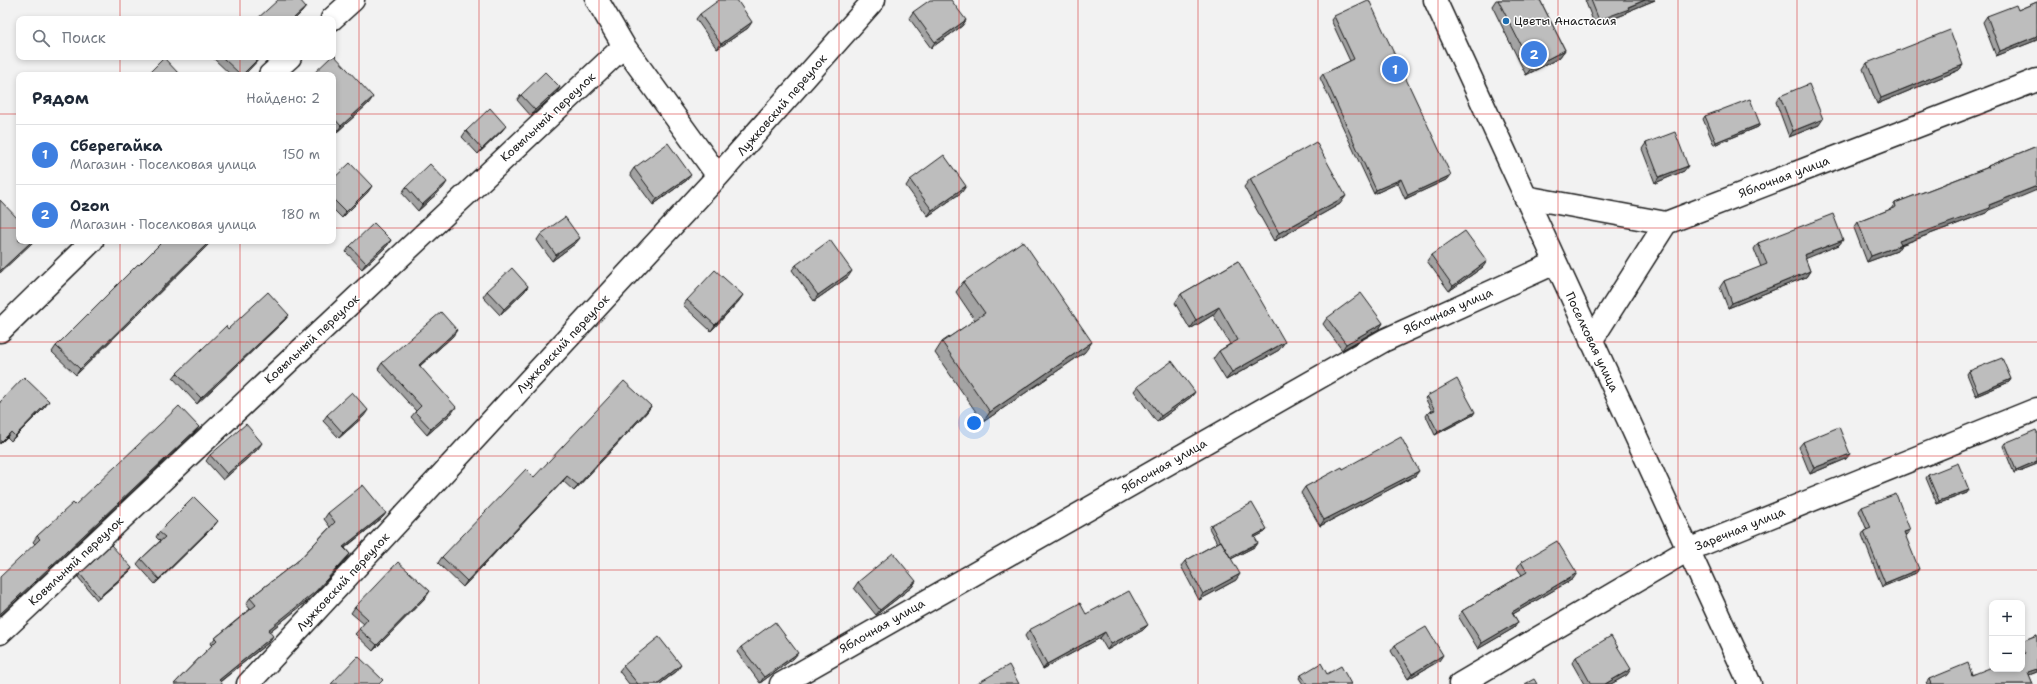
<!DOCTYPE html>
<html lang="ru">
<head>
<meta charset="utf-8">
<style>
  body { margin:0; font-family:"Shantell Sans",sans-serif; background:#f6f6f7; color:#1f2937 }
  .controls { position:absolute; right:12px; bottom:12px; display:grid; overflow:hidden; border-radius:8px; box-shadow:0 2px 6px #0003 }
  .controls button { width:36px; height:36px; display:grid; place-items:center; padding:0; border:0; border-bottom:1px solid #e0e1e3; background:#fff; color:#1f2937; font:20px sans-serif }
  .you { position:absolute; left:974px; top:423px; width:14px; height:14px; margin:-10px; border:3px solid #fff; border-radius:50%; background:#1a73e8; box-shadow:0 0 0 6px #1a73e833 }
  .badge { display:grid; place-items:center; width:26px; height:26px; border-radius:50%; background:#1f6fb2; color:#fff; font-size:13px; font-weight:700 }
  .pin { position:absolute; translate:-50% -50%; border:2px solid #fff; box-shadow:0 1px 4px #0006 }
  .list { margin:0; padding:0; list-style:none }
  h2 { display:flex; justify-content:space-between; align-items:center; height:52px; margin:0; padding:0 16px; font-size:17px }
  h2 small { font-size:13px; font-weight:400; color:#747a83 }
  .list li { display:grid; grid-template-columns:26px 1fr auto; gap:12px; align-items:center; box-sizing:border-box; height:60px; padding:0 16px; border-top:1px solid #e0e1e3 }
  .list b { display:block; font-size:15px; white-space:nowrap }
  .list p { margin:0; font-size:13px; white-space:nowrap; color:#747a83 }
  .list em { font-size:13px; font-style:normal; color:#747a83 }
  .icon { flex:none; width:22px; height:22px; fill:none; stroke:currentColor; stroke-width:2; stroke-linecap:round; stroke-linejoin:round }
  .map { position:relative; flex:none; width:2037px; height:684px; overflow:hidden }
  .search { position:absolute; background:#fff; box-shadow:0 2px 6px #0003; left:16px; top:16px; width:320px; height:44px; display:flex; align-items:center; gap:10px; box-sizing:border-box; padding:0 14px; border-radius:8px; color:#747a83; font-size:15px }
  .panel { position:absolute; background:#fff; box-shadow:0 2px 6px #0003; left:16px; top:72px; width:320px; height:172px; border-radius:8px }
  .map>svg:first-child { display:block }
</style>
</head>
<body>
<div class="map">
<svg width="2037" height="684" viewBox="0 0 2037 684">
  <rect width="100%" height="100%" fill="#f2f2f2"/>
  <filter id="ink" filterUnits="userSpaceOnUse"><feTurbulence type="fractalNoise" baseFrequency=".025" numOctaves="2"/><feDisplacementMap in="SourceGraphic" scale="8" xChannelSelector="R" yChannelSelector="G"/><feConvolveMatrix kernelMatrix="1 2 1 2 8 2 1 2 1" color-interpolation-filters="sRGB"/></filter>
  <g filter="url(#ink)">
    <g fill="none" stroke-linecap="round" stroke-linejoin="round">
      <defs>
        <path id="minor" d="M597,0l27,46 94,130
          M332,19l21,-19
          M270,75l20,-18
          M1525,197l141,26 371,-143
          M0,331l92,-90
          M1591,341l75,-118
          M0,633l624,-587
          M248,684l470,-508 156,-176
          M781,684l604,-344 170,-77
          M1460,684l228,-134 349,-141"/>
        <path id="highway" d="M1435,0l315,684"/>
      </defs>
      <use href="#minor" stroke="#1c1c1c" stroke-width="25"/>
      <use href="#highway" stroke="#1c1c1c" stroke-width="25"/>
      <use href="#minor" stroke="#fff" stroke-width="22"/>
      <use href="#highway" stroke="#fff" stroke-width="22"/>
    </g>
    <path fill="#a3a3a3" stroke="#1c1c1c" d="M1496,0h44l25,50 -6,8 -33,17 -34,-69z
      M1585,0h70l-29,12 -1,2 -30,12z
      M2037,2v38l-41,16 -13,-34 4,-6 31,-6z
      M913,12l53,8 -4,6 -31,22 -22,-30z
      M700,14l48,14 -31,21 -21,-30z
      M1334,16l114,163 -43,20 -7,-16 -24,11 -54,-116 3,-4 27,-13 -19,-41z
      M214,57h47l-17,18h-13l-18,-17z
      M1867,63l96,2 -4,5 -82,34 -14,-35z
      M150,72l30,3h-32z
      M333,75l36,28 -32,29 -4,-5z
      M560,87l-4,6 -25,23 -14,-16 4,-5z
      M1780,96l39,29 -30,12 -13,-35z
      M1705,116l55,8 -2,3 -44,18 -11,-26z
      M466,131h36l-24,23 -16,-17z
      M1646,143l38,28 -29,12 -13,-34z
      M2037,146l-51,67 -85,32 -4,6 -30,11 -13,-34 4,-6 33,-13 4,-6 91,-35 2,-2z
      M634,168l53,12 -34,25 -23,-31z
      M333,179l35,13 -26,26 -9,-9z
      M1250,179l90,25 -66,37 -30,-54z
      M910,180l52,12 -34,24 -22,-30z
      M406,187l37,1 -25,23 -16,-18z
      M541,234l35,9 -24,18 -15,-21z
      M391,240l-4,6 -25,23 -16,-17 4,-6z
      M163,241h49l-136,134 -24,-23 4,-6 83,-81z
      M1758,243l81,2 -34,13 5,13 -4,6 -78,31 -8,-21 4,-6 37,-14 -7,-18z
      M1431,255l52,12 -34,24 -22,-30z
      M1238,261l41,89 -53,30 -13,-21 6,-8 11,-7 -17,-29 -23,14 -15,-26 6,-9z
      M796,265l52,12 -34,24 -22,-31z
      M963,282l122,70 -102,70 -48,-69 7,-11 33,-22 -19,-28z
      M528,286l-4,6 -24,23 -17,-18 4,-6z
      M687,300l52,1 -28,30 -28,-26z
      M1327,318l56,5 -4,6 -37,21 -19,-26z
      M285,320l-88,84 -24,-26 4,-5z
      M453,336l-33,30 32,47 -25,22 -16,-18 5,-6 -38,-42 4,-6z
      M1969,371l42,8 -2,3 -33,14 -9,-22z
      M1138,386l57,6 -4,5 -34,25 -23,-31z
      M1427,396l46,19 -38,20 -9,-19 2,-3 4,-2 -7,-13z
      M0,402l45,5 -34,34 -4,-4 -7,7z
      M651,406l-4,6 -73,79 -11,-10 -100,106 -25,-24 4,-6 92,-80z
      M327,415l37,1 -25,22 -16,-17z
      M199,427l-4,5 -160,112 -2,-2 4,-6 38,-31z
      M2037,432v32l-23,9 -11,-27 2,-3z
      M1803,442l43,17 -36,15 -11,-27z
      M258,449l-35,31 -17,-19 4,-6z
      M1343,469l72,7 -95,50 -19,-33 4,-6z
      M1928,475l39,18 -30,11 -11,-26z
      M1862,507l48,23 -2,4 -3,1 11,38 -34,14 -20,-52 2,-4 3,-1 -8,-19z
      M328,513h58l-4,5 -37,30 5,6 -4,5 -35,39 -42,34v10l-49,40 -46,2 38,-39 -1,-2 4,-5 35,-29 -4,-5 4,-6 49,-38 31,-33 -6,-8z
      M1211,525l56,4 -2,3 -10,5 1,9 -25,13 5,21 -37,20 -18,-34 4,-5 32,-18 -8,-15z
      M214,526l-59,58 -18,-20 4,-5 19,-18 -4,-4 3,-5z
      M1521,562l52,17 -60,35 5,8 -4,6 -36,21 -20,-33 4,-5 60,-36 -5,-7z
      M132,568l-2,3 -33,29 -19,-23 2,-3z
      M916,581l-4,6 -36,28 -22,-27 4,-6z
      M426,597l-53,54 -18,-17 9,-10 -13,-11 4,-6z
      M1086,614l57,16 -36,20 -7,-12 -57,31 -18,-33 4,-6z
      M2037,635v37l-8,3 4,9h-106l-1,-1 3,-4 93,-10v-28z
      M1395,645l44,16 -31,18 -17,-28z
      M741,647l53,11 -34,25 -23,-31z
      M1576,657l51,18 -16,9h-27l-12,-21z
      M623,666l54,5 -17,13h-31l-10,-13z
      M1327,674l24,10h-48l-4,-6 2,-3z"/>
    <path fill="#848484" stroke="#1c1c1c" d="M1645,0h10l-29,12 -1,2 -30,12 4,-6z
      M306,7l-4,5 -7,7h-2z
      M966,20l-4,6 -31,22 4,-6z
      M752,22l-4,6 -31,21 4,-5z
      M2037,36v4l-41,16 4,-5z
      M1565,50l-6,8 -33,17 6,-8z
      M260,57h1l-17,18h-2z
      M1963,65l-4,5 -82,34 4,-6z
      M560,87l-4,6 -25,23 4,-6z
      M373,97l-4,6 -32,29 4,-6z
      M1823,119l-4,6 -30,12 4,-6z
      M1760,124l-2,3 -44,18 2,-3z
      M506,126l-4,5 -24,23 4,-5z
      M1688,166l-4,5 -29,12 4,-6z
      M691,175l-4,5 -34,25 4,-6z
      M1451,175l-3,4 -43,20 3,-4z
      M1401,179l-3,4 -24,11 2,-4z
      M447,182l-4,6 -25,23 4,-6z
      M372,186l-4,6 -26,26 4,-6z
      M966,186l-4,6 -34,24 4,-6z
      M2037,186v4l-48,20 -3,3 -91,34 4,-6z
      M1346,196l-6,8 -66,37 5,-8z
      M580,238l-4,5 -24,18 4,-6z
      M391,240l-4,6 -25,23 4,-6z
      M1843,240l-4,5 -39,16 4,-6z
      M32,241h1l-1,2 -32,30v-2z
      M210,241h2l-136,134 4,-6z
      M1901,245l-4,6 -30,11 4,-6z
      M1487,261l-4,6 -34,24 4,-5z
      M852,271l-4,6 -34,24 4,-6z
      M1810,271l-4,6 -78,31 4,-5z
      M528,286l-4,6 -24,23 4,-6z
      M743,295l-4,6 -28,30 4,-6z
      M1219,307l-6,8 -23,14 6,-9z
      M289,315l-4,5 -88,84 4,-6z
      M1383,323l-4,6 -37,21 4,-6z
      M457,330l-4,6 -38,34 4,-5z
      M1092,342l-7,10 -102,70 7,-10z
      M1285,342l-6,8 -53,30 6,-8z
      M2011,379l-2,3 -33,14 2,-3z
      M1195,392l-4,5 -34,25 4,-6z
      M49,401l-4,6 -34,34 4,-5z
      M651,406l-4,6 -73,79 4,-6z
      M456,407l-4,6 -25,22 4,-6z
      M368,410l-4,6 -25,22 4,-5z
      M1475,412l-2,3 -38,20 3,-3z
      M199,427l-4,5 -195,184v-2z
      M11,432l-4,5 -7,7v-1z
      M262,443l-4,6 -35,31 4,-6z
      M1850,454l-4,5 -36,15 4,-6z
      M2037,461v3l-23,9 2,-3z
      M1419,471l-4,5 -95,50 4,-6z
      M567,476l-4,5 -100,106 4,-6z
      M1969,490l-2,3 -30,11 2,-3z
      M386,513l-4,5 -43,34 4,-5z
      M218,521l-4,5 -59,58 4,-5z
      M1267,529l-2,3 -13,7 2,-3z
      M1910,530l-2,4 -7,2 3,-4z
      M1258,543l-2,3 -29,15 2,-3z
      M350,554l-4,5 -35,39 -47,38 4,-6z
      M132,568l-2,3 -33,29 2,-3z
      M1919,569l-3,4 -34,14 3,-4z
      M1577,573l-4,6 -65,38 4,-5z
      M1240,574l-4,6 -37,20 4,-6z
      M916,581l-4,6 -36,28 4,-5z
      M430,591l-4,6 -53,54 4,-6z
      M1518,622l-4,6 -36,21 4,-6z
      M1148,625l-5,5 -36,20 4,-6z
      M1105,632l-5,6 -57,31 4,-5z
      M273,636l-4,6 -52,42 2,-4z
      M798,653l-4,5 -34,25 4,-6z
      M1443,655l-4,6 -31,18 4,-5z
      M681,665l-4,6 -17,13h-3z
      M1631,669l-4,6 -16,9h-6z
      M2037,669v3l-11,4 2,-4z"/>
    <path fill="#bdbdbd" stroke="#1c1c1c" d="M278,0h22l6,7 -13,12h-36z
      M719,0h18l15,22 -31,22 -21,-30z
      M930,0h21l15,20 -31,22 -22,-30z
      M1368,0h1l82,175 -43,20 -7,-16 -25,11 -53,-116 31,-15 -20,-43z
      M1498,0h42l25,50 -33,17z
      M1591,0h54l-17,7 1,2 -30,11z
      M2037,2v34l-37,15 -13,-35 29,-11 2,5z
      M1950,30l13,35 -82,33 -14,-35z
      M334,55l39,42 -32,29 -8,-9v-42h-21l19,-18h2v-1z
      M222,57h38l-18,18h-1z
      M164,58l16,17h-27l-3,-3z
      M545,72l15,15 -25,23 -14,-15z
      M1809,84l14,35 -30,12 -13,-35z
      M1750,99l10,25 -44,18 -11,-26z
      M490,108l16,18 -24,23 -16,-18z
      M1675,132l13,34 -29,11 -13,-34z
      M1316,142l30,54 -67,37 -29,-54z
      M668,143l23,32 -34,24 -23,-31z
      M2037,146v40l-48,19 1,3 -91,33 2,4 -30,11 -13,-34 38,-15 -1,-4 94,-36 -1,-1z
      M944,155l22,31 -34,24 -22,-30z
      M350,163l22,23 -26,26 -13,-13v-20z
      M430,164l17,18 -25,23 -16,-18z
      M0,200l19,20v21h13l-32,30z
      M1833,214l10,26 -39,15 6,16 -78,32 -8,-22 43,-17 -9,-21z
      M565,217l15,21 -24,17 -15,-21z
      M374,223l17,17 -25,23 -16,-17z
      M1465,231l22,30 -34,25 -22,-31z
      M830,240l22,31 -34,24 -22,-30z
      M163,241h47l-130,128 -24,-23 82,-82 1,1z
      M1023,241l69,101 -102,70 -48,-70 43,-29 -22,-31z
      M1238,261l47,81 -53,30 -13,-21 19,-11 -19,-33 -23,13 -15,-26z
      M512,268l16,18 -24,23 -17,-18z
      M715,270l28,25 -28,30 -28,-25z
      M268,292l21,23 -88,83 -24,-25 49,-47 2,3z
      M1361,293l22,30 -37,21 -19,-26z
      M441,312l16,18 -38,35 37,42 -25,22 -16,-17 6,-6 -39,-43z
      M2002,358l9,21 -33,14 -9,-22z
      M1172,361l23,31 -34,24 -23,-30z
      M24,377l25,24 -34,35 -4,-4 -11,11v-41z
      M1457,379l18,33 -37,20 -10,-19 7,-3 -8,-14z
      M624,381l27,25 -73,79 -11,-9 -100,105 -25,-24 84,-88 8,8z
      M352,392l16,18 -25,23 -16,-18z
      M179,406l20,21 -199,187v-37l40,-38 -3,-3 36,-33 2,2z
      M246,424l16,19 -35,31 -17,-19z
      M1839,427l11,27 -36,14 -11,-26z
      M2036,430l1,2v29l-21,9 -11,-27z
      M1401,437l18,34 -95,49 -19,-33 37,-20 1,2z
      M1958,463l11,27 -30,11 -11,-26z
      M363,485l23,28 -43,34 7,7 -35,38 -47,38 5,6 -54,44 3,3v1h-48l43,-44 -2,-2 41,-33 -6,-7 49,-38 36,-38 -7,-9z
      M1896,494l14,36 -6,2 15,37 -34,14 -21,-52 7,-3 -9,-21z
      M194,497l24,24 -59,58 -18,-20 24,-22 -6,-5z
      M1252,503l15,26 -13,7 4,7 -28,14 -9,-16 -1,1 -9,-17z
      M1221,541l19,33 -37,20 -18,-33z
      M1557,541l20,32 -65,39 6,10 -36,21 -20,-32 65,-39 -6,-10z
      M111,545l21,23 -33,29 -19,-23z
      M893,553l23,28 -36,29 -22,-28z
      M398,562l32,29 -53,54 -18,-16 9,-10 -13,-12z
      M1129,591l19,34 -37,19 -6,-12 -58,32 -18,-34 51,-27 6,11z
      M775,622l23,31 -34,24 -23,-30z
      M1426,627l17,28 -31,19 -17,-29z
      M2037,635v34l-9,3 5,12h-102l-2,-5 39,-16 4,12 20,-8v2h30v-14l3,-2 -3,-8v-4z
      M1611,636l20,33 -26,15h-14l-15,-27z
      M659,637l22,28 -24,19h-19l-15,-18z
      M358,656l25,24 -4,4h-48z
      M1321,663l6,11 14,-8 10,18h-44l-6,-9z
      M1009,665l10,19h-43z
      M1534,679l3,5h-12z"/>
  </g>
  <path fill="none" stroke="#d62828" stroke-width="1" stroke-opacity="0.55" d="M120,0v19M240,0v19M359,0v684M479,0v684M599,0v684M719,0v684M839,0v684M959,0v684M1078,0v684M1198,0v684M1318,0v684M1438,0v684M1558,0v684M1678,0v684M1797,0v684M1917,0v684M120,57v18M240,57v18M0,114h19M333,114h1704M0,228h19M333,228h1704M120,241v443M240,241v443M0,342h2037M0,456h2037M0,570h2037"/>
  <circle fill="#1f6fb2" stroke="#fff" stroke-width="1.5" cx="1506" cy="21" r="4"/>
  <g text-anchor="middle" stroke-width="3" stroke-linejoin="round" paint-order="stroke">
    <g font-size="12" fill="#1c1c1c" stroke="#fff" text-anchor="start">
      <text x="1514" y="25">Цветы Анастасия</text>
    </g>
    <g font-size="12" fill="#1c1c1c" stroke="#fff">
      <text transform="translate(782 105) rotate(-49)" y="4">Лужковский переулок</text>
      <text transform="translate(548 117) rotate(-43)" y="4">Ковыльный переулок</text>
      <text transform="translate(1784 177) rotate(-21)" y="4">Яблочная улица</text>
      <text transform="translate(1448 311) rotate(-24)" y="4">Яблочная улица</text>
      <text transform="translate(312 339) rotate(-43)" y="4">Ковыльный переулок</text>
      <text transform="translate(1592 342) rotate(65)" y="4">Поселковая улица</text>
      <text transform="translate(563 344) rotate(-47)" y="4">Лужковский переулок</text>
      <text transform="translate(1164 466) rotate(-30)" y="4">Яблочная улица</text>
      <text transform="translate(1740 529) rotate(-22)" y="4">Заречная улица</text>
      <text transform="translate(76 561) rotate(-43)" y="4">Ковыльный переулок</text>
      <text transform="translate(343 582) rotate(-47)" y="4">Лужковский переулок</text>
      <text transform="translate(882 626) rotate(-30)" y="4">Яблочная улица</text>
    </g>
  </g>
</svg>
<div class="controls">
<button>+</button>
<button>−</button>
</div>
<div class="you"></div>
<div class="pin badge" style="left:1395px;top:69px;background:#3f7fe0">1</div>
<div class="pin badge" style="left:1534px;top:54px;background:#3f7fe0">2</div>
<div class="search"><svg class="icon" aria-label="search" viewBox="0 0 24 24"><circle cx="10" cy="10" r="6"/><path d="M15 15l6 6"/></svg>Поиск</div>
<section class="panel">
<h2>Рядом<small>Найдено: 2</small></h2>
<ul class="list">
<li><span class="badge" style="background:#3f7fe0">1</span><div><b>Сберегайка</b><p>Магазин · Поселковая улица</p></div><em>150 m</em></li>
<li><span class="badge" style="background:#3f7fe0">2</span><div><b>Ozon</b><p>Магазин · Поселковая улица</p></div><em>180 m</em></li>
</ul>
</section>
</div>
</body>
</html>
